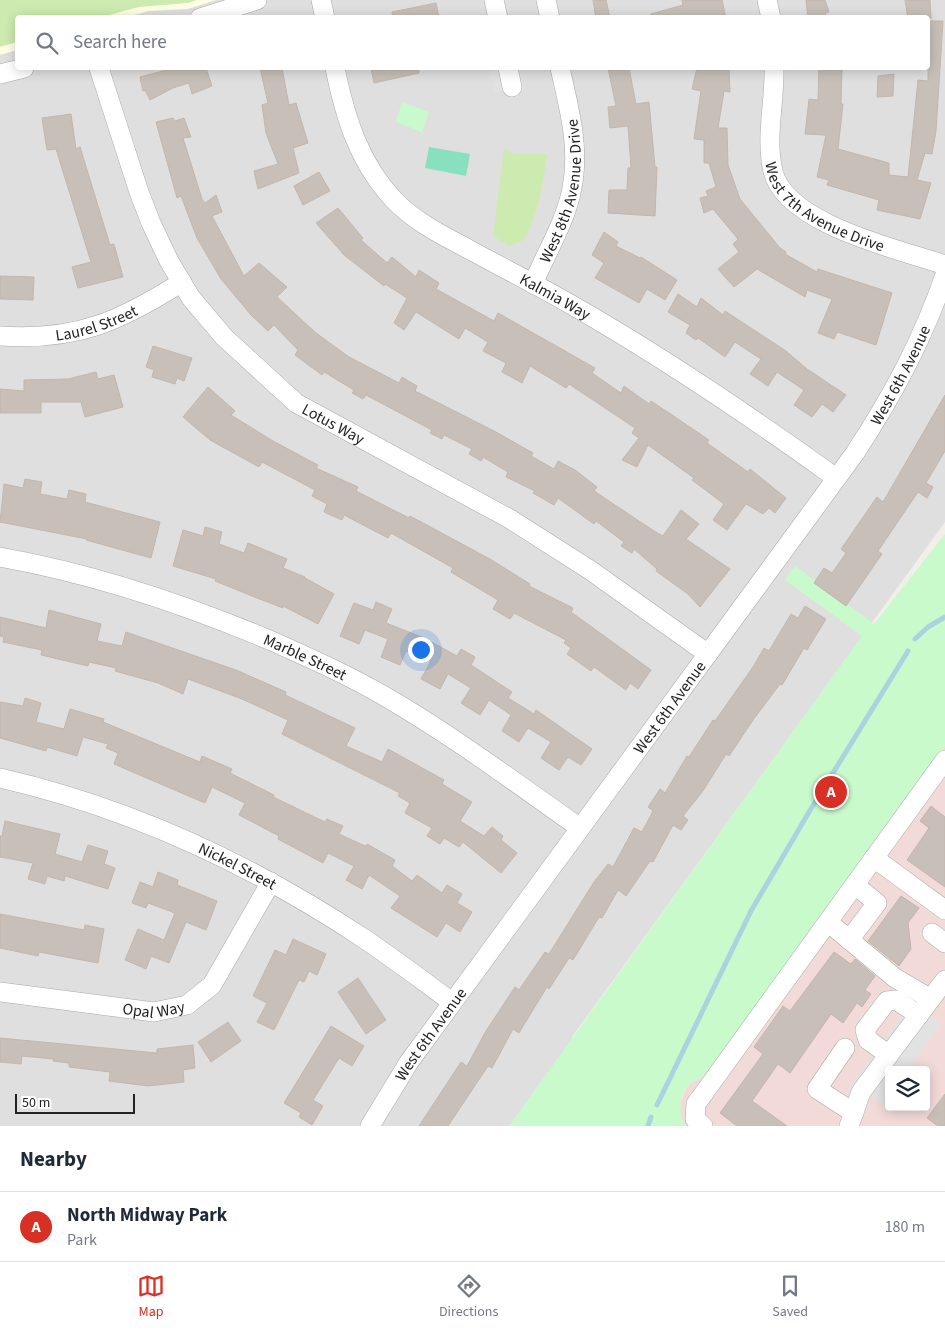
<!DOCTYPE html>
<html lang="en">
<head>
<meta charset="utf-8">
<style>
  body { margin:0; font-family:"Source Sans 3",sans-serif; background:#f2f2f3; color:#1f2937 }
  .controls { position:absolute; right:15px; bottom:15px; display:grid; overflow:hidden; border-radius:5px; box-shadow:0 2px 12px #0003 }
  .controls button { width:45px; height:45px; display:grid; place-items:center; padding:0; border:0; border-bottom:1px solid #e0e1e3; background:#fff; color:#1f2937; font:25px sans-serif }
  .scale { position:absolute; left:15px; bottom:12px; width:120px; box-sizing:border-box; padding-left:5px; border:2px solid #222; border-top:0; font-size:14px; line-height:18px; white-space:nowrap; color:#222; -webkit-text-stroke:4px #fff; paint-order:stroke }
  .you { position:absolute; left:420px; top:649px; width:18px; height:18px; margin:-12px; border:4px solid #fff; border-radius:50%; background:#1a73e8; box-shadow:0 0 0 8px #1a73e833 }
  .badge { display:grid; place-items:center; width:32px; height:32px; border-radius:50%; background:#d93025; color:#fff; font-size:16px; font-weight:700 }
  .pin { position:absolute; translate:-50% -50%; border:2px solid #fff; box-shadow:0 1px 5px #0006 }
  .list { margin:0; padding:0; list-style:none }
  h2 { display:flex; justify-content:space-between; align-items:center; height:65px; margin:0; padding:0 20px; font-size:21px }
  h2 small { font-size:16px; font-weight:400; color:#747a83 }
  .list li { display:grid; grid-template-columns:32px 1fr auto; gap:15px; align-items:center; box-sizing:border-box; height:70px; padding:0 20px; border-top:1px solid #e0e1e3 }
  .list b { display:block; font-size:19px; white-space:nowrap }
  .list p { margin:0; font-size:16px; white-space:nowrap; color:#747a83 }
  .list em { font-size:16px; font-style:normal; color:#747a83 }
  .icon { flex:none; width:28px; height:28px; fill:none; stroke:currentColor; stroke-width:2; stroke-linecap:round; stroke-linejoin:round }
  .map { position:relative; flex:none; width:945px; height:1126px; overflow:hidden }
  .search { position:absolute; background:#fff; box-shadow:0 2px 12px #0003; left:15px; right:15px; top:15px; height:55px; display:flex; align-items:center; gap:12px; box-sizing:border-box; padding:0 18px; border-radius:5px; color:#747a83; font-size:19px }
  .sheet { height:135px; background:#fff }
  nav { display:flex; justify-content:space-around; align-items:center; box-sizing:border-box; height:70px; border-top:1px solid #e0e1e3; background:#fff; font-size:14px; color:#747a83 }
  nav a { display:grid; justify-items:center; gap:2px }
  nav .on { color:#d93025 }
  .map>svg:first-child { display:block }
</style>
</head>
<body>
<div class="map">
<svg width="945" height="1126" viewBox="0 0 945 1126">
  <rect width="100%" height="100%" fill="#f2efe9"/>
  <path fill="#e0dfdf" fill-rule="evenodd" d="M0,0h945v522l-373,515 130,89h-702zM18,18h910v50h-910z"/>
  <path fill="#f2dad9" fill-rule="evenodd" d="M945,746v380h-259l-6,-13 1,-12 4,-10 4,-7 13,-7zM889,1070h37v37h-37z"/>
  <path fill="#ffffe5" d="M0,0h216l-28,9 -39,2 -22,6 -109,1 -1,32 -17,5z"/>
  <path fill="#cdebb0" d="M0,0h197l-9,3 -49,4 -38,10 -83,1 -1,24 -17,5z
    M504,148l11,6h32c-4,32 -8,58 -23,86l-15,6 -16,-10z"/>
  <path fill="#c8facc" d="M402,102l27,10 -7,20 -26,-10z
    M945,534v212l-225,310c-6,7 -12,15 -19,21 -4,3 -9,5 -13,9 -9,11 -10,28 -2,40h-177l353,-490 -77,-56 10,-14 79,58z"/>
  <path fill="#88e0be" d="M429,147l41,7 -4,22 -41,-8z"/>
  <path fill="#e2e2e2" d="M489,68h31l5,22 -17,4 -1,-5 -12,3z
    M912,1002l30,22 -34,46h-19v26l-7,9 -12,-9 -2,10 -21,-16z"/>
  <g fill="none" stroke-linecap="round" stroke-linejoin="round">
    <path stroke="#aad3df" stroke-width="5" d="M915,639l13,-12 17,-10
      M657,1105l94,-194 58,-99 99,-161
      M648,1126l3,-9"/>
  </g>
  <path fill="#c7bfb8" stroke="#c4b6ab" d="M593,0h13l4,18h-14z
    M682,0h40l4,18h-75v-4l32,-9z
    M806,0h19l4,12 -4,1 1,5h-18z
    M905,0h25l1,18h-23z
    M436,3l3,15h-46l-1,-6z
    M928,21h15l-7,110 -4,23 -7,-1 -8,27 14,3 -11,36 -43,-9 2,-10 -52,-15 2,-5 -12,-3 9,-42 -21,-1 4,-35 9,1 1,-32h23l-1,36h2l-5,45 51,14v12l19,2 10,-97 10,1z
    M174,68h32l6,18 -20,8 -3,-11 -16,5 -23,12 -5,-10 -2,1 -3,-14z
    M260,68h22l7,37 7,-2 12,40 -15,5 6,25 -41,16 -4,-18 24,-7 -12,-31 -4,-28 6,-2z
    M371,68h48v5l-45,10z
    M608,68h21l7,36 13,-2 6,65h2l-2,49 -47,-3 1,-23h18l1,-22h3l-3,-42 -18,2 -2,-21 8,-1z
    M697,68h32l1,24 -6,-1 -6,37h9l1,37 12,34 40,49 6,4 -1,2 32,18 1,-3 74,24 -16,52 -39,-13 -3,7 -16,-6 14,-34 -25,-9 -2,7 -48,-28 -23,18 -16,-18 21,-17 -6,-8 5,-5 -25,-30 -9,4 -4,-15 8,-2 -2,-5 10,-4 -7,-24h-5v-23l-10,-1 7,-48 -9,-2z
    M894,74l-1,22 -16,1 1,-21z
    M71,114l5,35 4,-2 30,98 4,-1 9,33 -45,11 -6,-21 19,-5 -35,-113 -9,1 -5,-32z
    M173,118l2,3 9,-3 7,19 -8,1 19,61 3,4 11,-8 6,17 -10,4 32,60 15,-13 28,24 -10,10 39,36 33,24 50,26 3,-6 15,9 -2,5 81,41 37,21 -2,3 23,13 4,-8 17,9 22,17 -3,4 60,40 9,5 18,-26 18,14 -13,15 44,30 -30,38 -12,-13 -32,-23 1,-2 -23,-20 -2,4 -11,-7 3,-4 -28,-21 -2,3 -36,-26 -4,7 -21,-12 2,-2 -29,-14 2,-5 -25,-15 -2,4 -12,-7 3,-5 -28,-14 -2,4 -12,-6 2,-3 -66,-35 -3,4 -11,-6 2,-3 -30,-18 -2,3 -27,-20 3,-5 -24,-25 -6,6 -17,-16 -30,-36 -24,-41 -16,-42 -4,2 -21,-76z
    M319,172l11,19 -27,14 -9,-19z
    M338,208l25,30 -2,2 26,23 5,-6 24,20 3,-7 20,13 -3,6 58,32 4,-8 97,55 -3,5 29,20 3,-7 25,18 2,-3 27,18 31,21 -2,3 41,29 2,-3 36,29 -11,15 -6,-5 -6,6 -17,-10 -19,26 -14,-10 11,-16 -32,-24 2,-2 -46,-33 -11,22 -15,-7 17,-22 -7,-5 3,-5 -66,-44 -3,4 -36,-22 -8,17 -20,-11 4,-9 -23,-12 5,-9 -23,-14 -6,11 -43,-27 -12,18 -10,-7 13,-25 -22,-14 -1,2 -40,-31 -28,-32z
    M604,232l14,10 -2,4 24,12 1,-1 36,23 -12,20 -18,-11 -8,14 -44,-25 9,-15 -12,-8z
    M0,276l34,1 -1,23 -33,-1z
    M678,294l19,13 4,-9 22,17 2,-4 61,40 21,18 39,26 -13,17 -11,-8 -10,13 -18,-12 10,-15 -27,-18 -9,14 -18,-12 11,-15 -26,-17 -10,15 -27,-19 -2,2 -10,-7 4,-8 -22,-13z
    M153,346l39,12 -8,23 -7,-3 -2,6 -23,-7 2,-7 -8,-3z
    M96,372l2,7 16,-4 9,32 -38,10 -4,-15h-40v11h-41v-24l24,2v-11l44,-1z
    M208,387l27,24 -4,4 42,26 45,24 -2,3 42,19 -2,4 53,27 1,-2 80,43 40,25 -1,2 44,22 -2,4 80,58 -13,19 -8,-6 -4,7 -32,-23 -3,4 -24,-17 4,-6 -7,-5 2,-3 -52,-27 -4,6 -17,-10 5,-9 -47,-28 2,-4 -62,-35 -3,5 -44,-23 -2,5 -18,-8 3,-8 -15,-8 3,-6 -53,-28 -3,5 -49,-27 -27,-23z
    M945,395v56l-19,32 7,4 -6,11 -9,-6 -40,59 4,3 -36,52 -32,-23 10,-15 8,5 14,-20 -5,-4 36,-52 6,5z
    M25,479l17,3 -2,12 27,5 2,-9 17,4 -1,8 75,20 -9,36 -65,-18 1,-1 -87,-17 4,-38 19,4z
    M205,527l17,5 -3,12 25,9 4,-10 39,16 -4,9 22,9v1l29,16 -16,30 -35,-18v2l-26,-10 -42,-17 1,-2 -43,-13 10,-36 20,6z
    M376,602l16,7 -6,14 38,15 33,18 4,-7 14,8 -4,8 41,27 -4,6 26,16 2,-4 56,39 -11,16 -13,-8 -9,13 -18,-12 10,-16 -23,-14 -9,14 -17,-11 9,-16 -22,-15 -9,15 -19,-12 10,-15 -23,-14 -8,15 -19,-10 10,-18 -25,-10 -6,14 -19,-8 7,-18 -23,-9 -6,14 -19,-8 14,-33 19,7z
    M805,606l21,13 -19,31 -3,-2 -22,37 -2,-1 -27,36 -24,36 -3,-2 -23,37 -20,25 5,4 -7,10 -8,-5 -20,37 -3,-1 -24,35 -8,-6 -16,28 -3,-1 -26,43 -4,-2 -20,31 -2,-2 -28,46 -6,-4 -21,39 -4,-2 -40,60h-29l42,-64 6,4 19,-35 29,-44 4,3 26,-38 4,2 45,-72 14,-18 5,3 21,-39 8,4 11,-21 -5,-4 12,-18 5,4 22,-37 2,1 24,-37 2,1 38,-54 11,-19 5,3 22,-37 7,4z
    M49,610l52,14 -4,17 25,5 4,-14 110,38 50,22 -1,3 70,33 -9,18 36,16 6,-13 56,31 -2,4 30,18 -12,19 24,15 8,-9 11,9 -2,4 16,13 -16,20 -38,-31 -4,5 -15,-9 -4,6 -13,-8 5,-8 -27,-15 5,-10 -12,-7 2,-3 -118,-59 6,-14 -46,-21 -54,-20 -5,15 -25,-11 -43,-12 1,-3 -27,-6 -1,4 -47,-11 1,-5 -39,-8 1,-5 -4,-1v-19l46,11z
    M25,698l16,5 -5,19 28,7 6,-20 34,10 -1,3 97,40 2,-6 30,13 -2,4 44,22 -1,2 52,25 2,-3 16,7 -4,8 26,12 2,-2 28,16 -3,6 20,15 5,-6 25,18 5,-8 15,9 -5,9 15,9 -12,20 -14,-9 -9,14 -46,-29 9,-12 -31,-21 -7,14 -16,-9 8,-14 -26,-13 -5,10 -45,-24 1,-3 -40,-21 6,-12 -33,-16 -7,16 -91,-39 4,-11 -12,-5 2,-4 -25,-7 -6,19 -30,-9 -1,4 -46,-13v-36l23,4z
    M931,806l14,11v70l-38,-27 22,-32 -9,-7z
    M5,821l55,13 -5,20 27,8 6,-17 20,6 -4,13 11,4 -7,21 -43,-13 -1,5 -17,-5 -2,8 -17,-5 5,-16 -33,-6v-21h2z
    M158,872l20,8 -1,5 40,16 -11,29 -20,-8 -17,41 -18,-7 -5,13 -21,-9 13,-31 26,11 11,-27 -27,-10 -2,5 -14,-5 8,-21 13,5z
    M901,896l18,12 -11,15 3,26 -12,17 -31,-25z
    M0,914l84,16 1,-5 19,4 -6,34 -59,-11 -1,4 -38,-8z
    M293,939l33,15 -9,21 -8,-4 -5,11 -5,-2 -25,50 -17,-8 10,-19 -14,-7 22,-46 11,5z
    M834,952l17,12 4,-5 20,17 -10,14 6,4 -9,13 -5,-4 -14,20 -12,-9 -41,59 -12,-9 -26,37 35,25h-50l-17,-13 43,-59 -9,-7 29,-41 7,5z
    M358,978l28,42 -20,14 -28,-42z
    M228,1022l13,19 -30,21 -13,-20z
    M331,1026l33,20 -12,20 -13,-8 -26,42 10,6 -11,19 -13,-8 2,-4 -17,-10z
    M0,1038l157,15v-4l36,-4 2,23 -12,2 1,12 -36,4 -39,-5 1,-9 -41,-5v-4l-16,-2 1,-2 -32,-3 -1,8 -21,-2z
    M945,1094v32h-7l-11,-8z"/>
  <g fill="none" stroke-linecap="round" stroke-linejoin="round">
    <defs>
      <g id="minor">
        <path d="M321,0l4,18"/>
        <path d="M494,0l4,18"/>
        <path d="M546,0l4,18"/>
        <path d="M767,0l4,18"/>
        <path d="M200,18l57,-18"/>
        <path id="s1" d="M99,68l40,124 12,31 18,38 22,37 33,39 72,66 214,116 80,51 118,84"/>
        <path id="s2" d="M335,68c10,49 24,95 59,132 21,22 50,36 76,50 33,18 67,35 100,54 93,53 180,112 266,174"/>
        <path d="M508,68l4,19"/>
        <path id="s3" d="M774,68c1,34 -9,69 -1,103 12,53 125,78 172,94"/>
        <path d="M0,74l24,-6"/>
        <path id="s4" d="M533,284c13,-31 33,-63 39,-96 8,-41 -3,-80 -12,-120"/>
        <path id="s5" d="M0,336c76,5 119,-14 182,-54"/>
        <path id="s6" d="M0,557c95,17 185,47 274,85 38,17 76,34 112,55 67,39 130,86 194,131"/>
        <path id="s7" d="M0,778c131,30 251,86 363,160 30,20 60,43 89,64"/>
        <path d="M874,858l71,52"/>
        <path d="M828,922l67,56 36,21"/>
        <path d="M932,933l13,10"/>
        <path d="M849,940l28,-37 -22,-18"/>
        <path id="s8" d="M0,992l154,20 33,-7 25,-20 59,-103"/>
        <path d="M845,1048l-28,41 37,24"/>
        <path d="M889,1055l-21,-15 -3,-10 22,-29 9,-1 23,15"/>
        <path id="s9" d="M370,1126l39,-64 446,-609c38,-58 67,-112 90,-178"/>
        <path d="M703,1126l-8,-7 1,-15 249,-344"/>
        <path d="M849,1126l12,-34 84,-112"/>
      </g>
    </defs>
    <use href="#minor" stroke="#a9a9a9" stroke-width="20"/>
    <use href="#minor" stroke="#fff" stroke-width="19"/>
  </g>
  <g text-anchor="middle" stroke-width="4.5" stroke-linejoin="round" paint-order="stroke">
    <g font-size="16" fill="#222" stroke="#fff">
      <text dy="6" stroke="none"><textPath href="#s4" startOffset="99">West 8th Avenue Drive</textPath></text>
      <text dy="6" stroke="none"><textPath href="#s3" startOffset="168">West 7th Avenue Drive</textPath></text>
      <text dy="6" stroke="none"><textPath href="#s2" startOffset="335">Kalmia Way</textPath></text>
      <text dy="6" stroke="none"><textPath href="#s5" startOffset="98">Laurel Street</textPath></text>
      <text dy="6" stroke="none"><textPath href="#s9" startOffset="920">West 6th Avenue</textPath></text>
      <text dy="6" stroke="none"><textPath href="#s1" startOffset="440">Lotus Way</textPath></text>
      <text dy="6" stroke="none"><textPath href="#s6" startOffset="322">Marble Street</textPath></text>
      <text dy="6" stroke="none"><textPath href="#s9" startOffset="515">West 6th Avenue</textPath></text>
      <text dy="6" stroke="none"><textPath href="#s7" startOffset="254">Nickel Street</textPath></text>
      <text dy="6" stroke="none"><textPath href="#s8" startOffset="155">Opal Way</textPath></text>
      <text dy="6" stroke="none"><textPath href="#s9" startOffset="110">West 6th Avenue</textPath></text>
    </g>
  </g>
</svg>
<div class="controls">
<button><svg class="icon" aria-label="layers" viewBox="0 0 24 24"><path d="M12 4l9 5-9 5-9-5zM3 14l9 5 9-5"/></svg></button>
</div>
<div class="scale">50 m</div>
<div class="you"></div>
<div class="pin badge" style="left:831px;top:792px">A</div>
<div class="search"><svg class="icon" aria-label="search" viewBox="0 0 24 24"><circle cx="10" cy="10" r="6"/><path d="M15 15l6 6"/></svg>Search here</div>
</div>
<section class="sheet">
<h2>Nearby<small></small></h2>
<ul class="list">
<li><span class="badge">A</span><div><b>North Midway Park</b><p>Park</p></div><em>180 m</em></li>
</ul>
</section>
<nav>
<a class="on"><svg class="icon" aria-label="map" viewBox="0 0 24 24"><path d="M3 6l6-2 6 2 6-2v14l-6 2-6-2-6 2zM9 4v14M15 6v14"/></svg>Map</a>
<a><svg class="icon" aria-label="directions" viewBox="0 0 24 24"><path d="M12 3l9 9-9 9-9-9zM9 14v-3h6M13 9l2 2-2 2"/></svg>Directions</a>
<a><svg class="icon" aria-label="saved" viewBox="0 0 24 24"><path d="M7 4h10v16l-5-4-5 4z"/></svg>Saved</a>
</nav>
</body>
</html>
